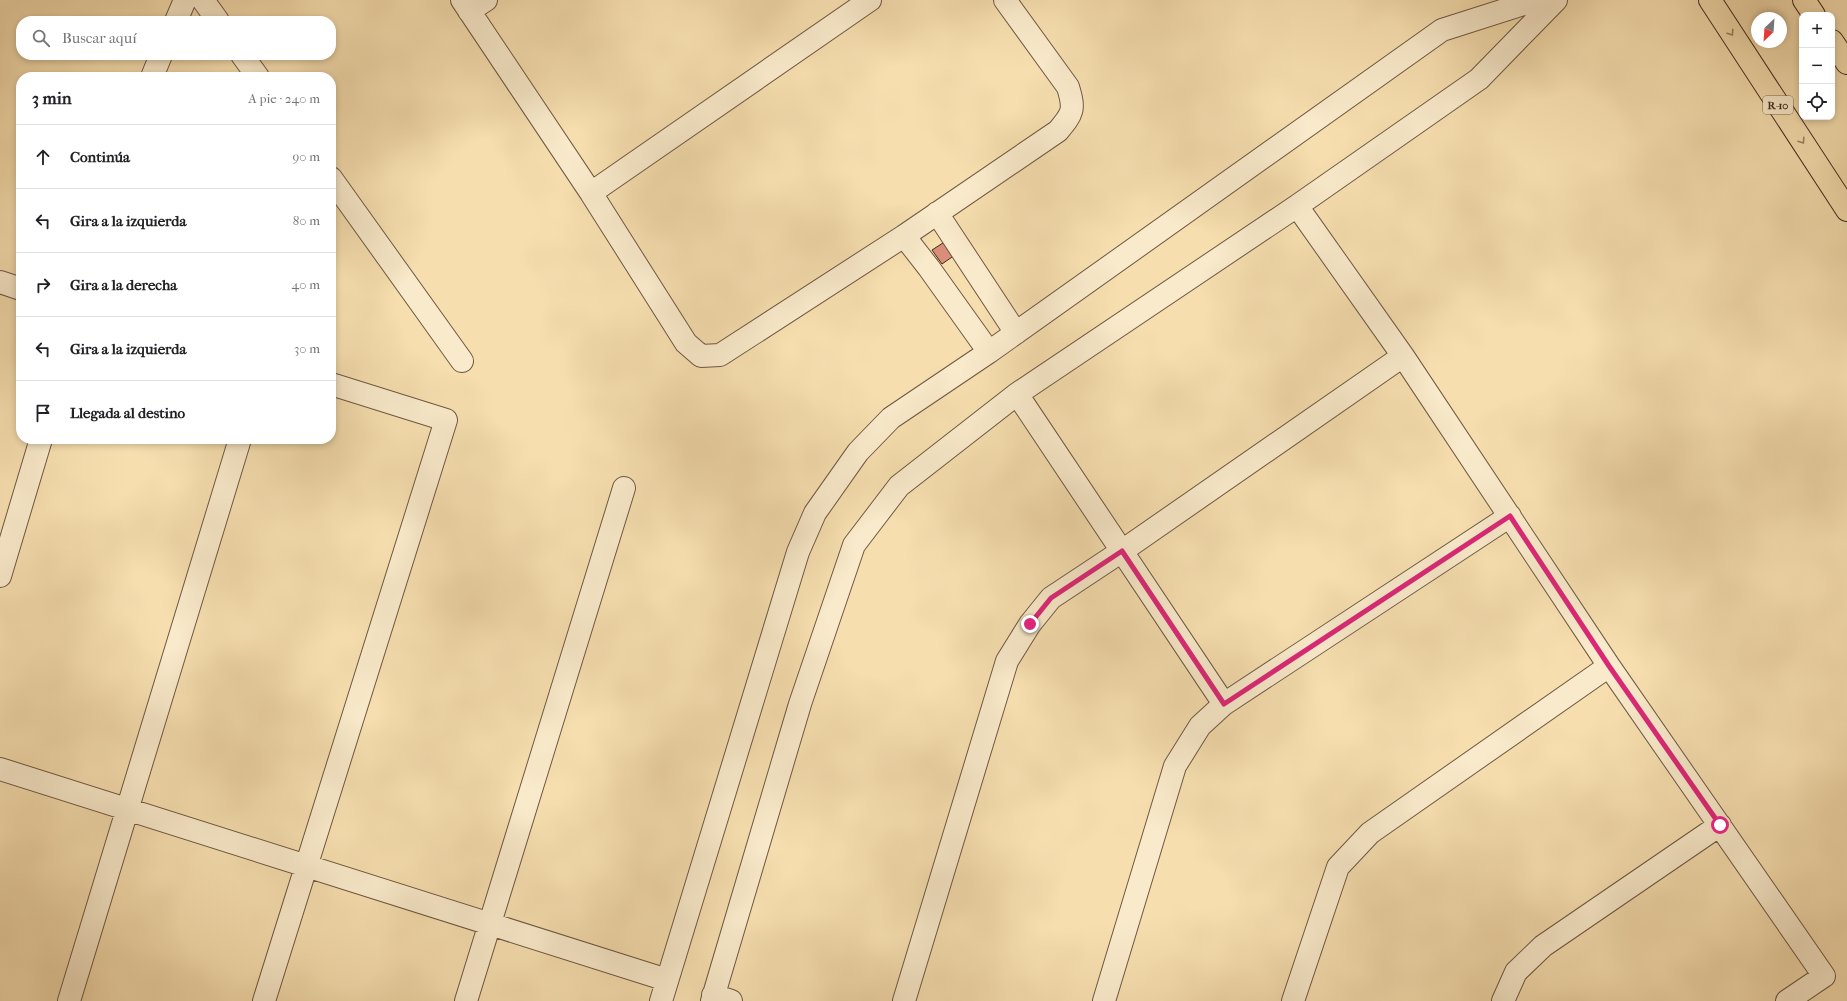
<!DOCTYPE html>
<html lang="es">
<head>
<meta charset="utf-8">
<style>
  body { margin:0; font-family:"IM FELL French Canon",serif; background:#f2f2f2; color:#202124 }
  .controls { position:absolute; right:12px; top:12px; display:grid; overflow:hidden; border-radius:8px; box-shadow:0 2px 6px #0003 }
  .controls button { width:36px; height:36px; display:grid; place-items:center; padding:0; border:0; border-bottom:1px solid #e0e0e0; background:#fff; color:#202124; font:20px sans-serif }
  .compass { position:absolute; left:1751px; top:12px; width:36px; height:36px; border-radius:50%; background:#fff; box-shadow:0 2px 6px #0003; rotate:205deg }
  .stop { position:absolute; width:12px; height:12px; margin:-9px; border:3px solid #db2777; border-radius:50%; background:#fff }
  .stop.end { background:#db2777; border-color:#fff; box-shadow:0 1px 4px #0008 }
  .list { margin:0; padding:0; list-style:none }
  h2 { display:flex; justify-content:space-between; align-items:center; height:52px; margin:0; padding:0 16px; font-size:17px }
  h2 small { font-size:13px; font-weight:400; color:#757577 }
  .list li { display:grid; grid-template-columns:26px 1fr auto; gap:12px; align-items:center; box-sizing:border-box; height:64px; padding:0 16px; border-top:1px solid #e0e0e0 }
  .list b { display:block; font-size:15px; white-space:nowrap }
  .list em { font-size:13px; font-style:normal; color:#757577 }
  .icon { flex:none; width:22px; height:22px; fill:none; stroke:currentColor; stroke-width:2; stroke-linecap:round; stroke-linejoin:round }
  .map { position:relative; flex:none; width:1847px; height:1001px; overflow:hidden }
  .search { position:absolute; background:#fff; box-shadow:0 2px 6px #0003; left:16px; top:16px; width:320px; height:44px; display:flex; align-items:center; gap:10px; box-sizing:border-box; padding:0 14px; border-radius:16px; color:#757577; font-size:15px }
  .panel { position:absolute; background:#fff; box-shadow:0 2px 6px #0003; left:16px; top:72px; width:320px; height:372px; border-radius:16px }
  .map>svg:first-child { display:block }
</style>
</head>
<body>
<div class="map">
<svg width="1847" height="1001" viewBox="0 0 1847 1001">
  <rect width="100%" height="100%" fill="#f6deaf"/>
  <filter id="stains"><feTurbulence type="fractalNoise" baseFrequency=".005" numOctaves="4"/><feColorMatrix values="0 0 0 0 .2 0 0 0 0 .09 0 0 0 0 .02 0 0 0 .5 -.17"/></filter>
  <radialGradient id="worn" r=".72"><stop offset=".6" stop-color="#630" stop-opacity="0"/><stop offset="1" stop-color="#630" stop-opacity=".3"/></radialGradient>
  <path fill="#da8d7b" stroke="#412b1e" d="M946,241l9,14 -13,9 -10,-14z"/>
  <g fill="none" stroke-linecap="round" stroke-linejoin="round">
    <defs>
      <path id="minor" d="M203,0l15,21
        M462,0l129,193 95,150 15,13 19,-1 184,-119 154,-105c15,-18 17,-21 10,-44l-63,-87
        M469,11l17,-11
        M176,21l9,-21
        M242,55l16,22
        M152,77l9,-22
        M331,178l131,183
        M591,193l279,-193
        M1297,206l106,150 206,310 215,310 -37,25
        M937,213l79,120
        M904,236l25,32 60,84
        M0,282l21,7
        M1017,394l207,310
        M0,576l41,-137
        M0,769l667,211
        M713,995l18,6
        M69,1001l171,-562
        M264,1001l182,-581 -115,-36
        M466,1001l158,-513
        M661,1001l137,-449 17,-39 43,-61 33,-34 98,-66 453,-322 94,-30
        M712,1001l88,-297 54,-159 45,-59 118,-92 280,-188 182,-127 77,-79
        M904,1001l103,-340 23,-37 21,-26 71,-47 281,-195
        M1104,1001l71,-235 25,-40 24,-22 286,-188
        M1293,1001l45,-134 32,-34 239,-167
        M1503,1001l13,-29 27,-26 177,-121"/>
      <path id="major" d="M1710,0l137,210
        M1804,0l10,15
        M1832,41l15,22"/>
    </defs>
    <use href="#minor" stroke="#6e5842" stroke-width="24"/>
    <use href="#major" stroke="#412b1e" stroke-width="24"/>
    <use href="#minor" stroke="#f9eacb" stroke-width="22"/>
    <use href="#major" stroke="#f6deaf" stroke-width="22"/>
  </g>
  <defs><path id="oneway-chevron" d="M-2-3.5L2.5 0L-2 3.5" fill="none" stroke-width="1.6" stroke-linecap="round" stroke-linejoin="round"/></defs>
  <g stroke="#9c8466">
    <use href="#oneway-chevron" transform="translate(1731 33) rotate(57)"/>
    <use href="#oneway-chevron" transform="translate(1802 141) rotate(57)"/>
  </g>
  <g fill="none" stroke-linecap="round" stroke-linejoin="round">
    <path stroke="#db2777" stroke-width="5" d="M1030,624l21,-26 71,-47 102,153 286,-188 99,150 111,159"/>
  </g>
  <g text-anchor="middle" stroke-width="4" stroke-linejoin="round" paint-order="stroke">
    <rect fill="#f9eacb" stroke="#786452" stroke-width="1" x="1763" y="96" width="30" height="18" rx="3"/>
    <g font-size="11" font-weight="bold" fill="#412b1e">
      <text x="1778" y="109">R-10</text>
    </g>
  </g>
  <rect width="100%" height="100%" filter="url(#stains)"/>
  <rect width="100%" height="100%" fill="url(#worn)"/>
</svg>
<div class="controls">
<button>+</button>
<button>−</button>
<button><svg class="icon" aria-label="locate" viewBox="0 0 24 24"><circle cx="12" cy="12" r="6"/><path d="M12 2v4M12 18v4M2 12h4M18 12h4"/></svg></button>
</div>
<svg class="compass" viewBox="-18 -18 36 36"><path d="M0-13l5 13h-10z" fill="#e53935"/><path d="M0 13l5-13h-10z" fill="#757577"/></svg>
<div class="stop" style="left:1720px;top:825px"></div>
<div class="stop end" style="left:1030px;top:624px"></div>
<div class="search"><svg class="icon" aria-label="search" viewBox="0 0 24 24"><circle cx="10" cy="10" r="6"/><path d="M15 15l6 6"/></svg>Buscar aquí</div>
<section class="panel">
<h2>3 min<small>A pie · 240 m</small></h2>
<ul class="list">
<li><svg class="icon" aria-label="ahead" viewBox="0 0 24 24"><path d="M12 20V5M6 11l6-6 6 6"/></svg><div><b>Continúa</b></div><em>90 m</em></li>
<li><svg class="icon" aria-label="left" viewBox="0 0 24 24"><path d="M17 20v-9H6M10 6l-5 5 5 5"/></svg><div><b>Gira a la izquierda</b></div><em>80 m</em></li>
<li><svg class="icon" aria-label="right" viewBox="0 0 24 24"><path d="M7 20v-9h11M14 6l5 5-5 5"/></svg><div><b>Gira a la derecha</b></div><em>40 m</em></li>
<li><svg class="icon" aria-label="left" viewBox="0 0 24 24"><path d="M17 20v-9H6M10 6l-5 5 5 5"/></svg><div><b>Gira a la izquierda</b></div><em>30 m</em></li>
<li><svg class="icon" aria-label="arrive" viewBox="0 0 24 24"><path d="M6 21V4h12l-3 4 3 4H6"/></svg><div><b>Llegada al destino</b></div></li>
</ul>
</section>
</div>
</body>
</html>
